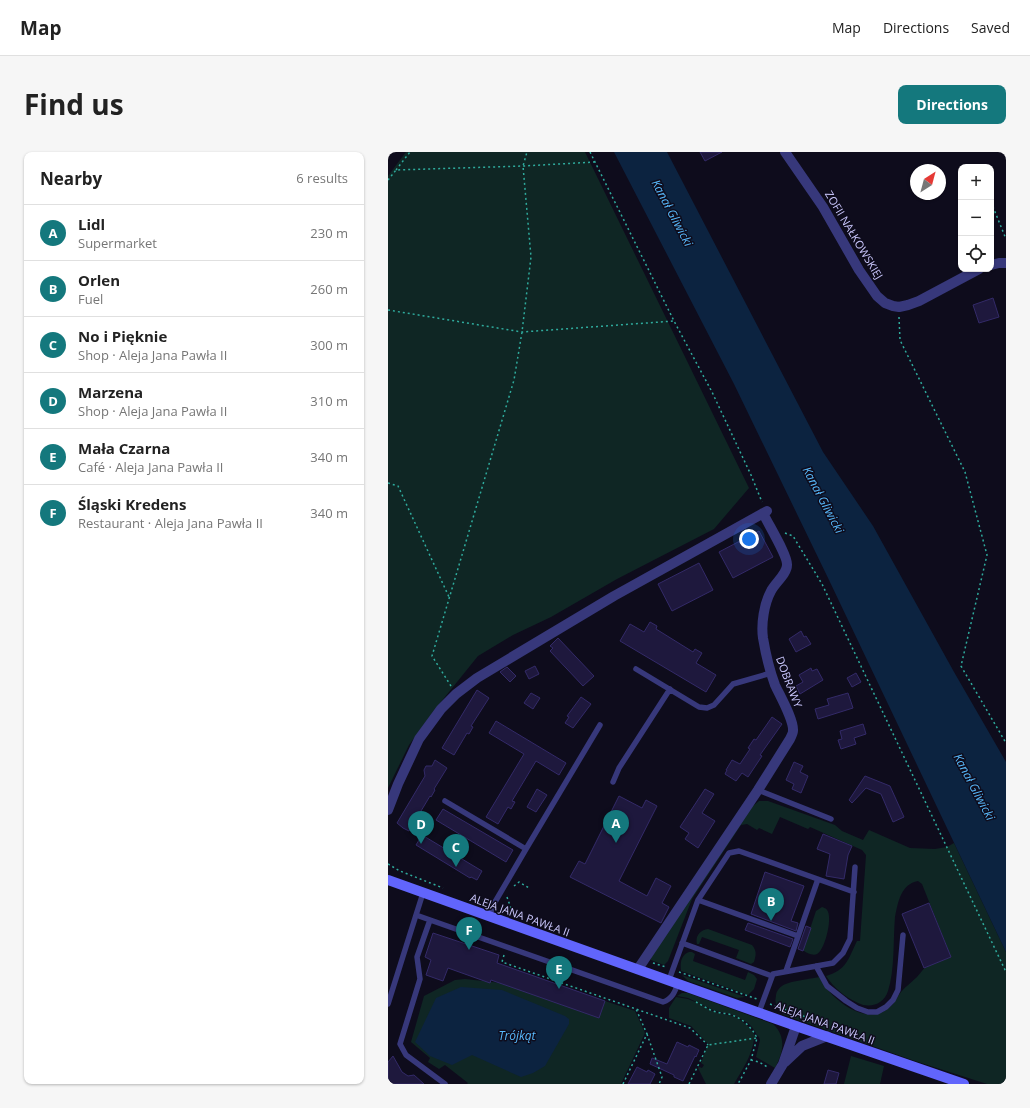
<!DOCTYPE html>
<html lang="en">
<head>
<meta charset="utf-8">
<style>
  body { margin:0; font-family:"Open Sans",sans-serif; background:#f6f6f6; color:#222 }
  .controls { position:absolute; right:12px; top:12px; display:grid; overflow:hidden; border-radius:8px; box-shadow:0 1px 3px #0004 }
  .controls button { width:36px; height:36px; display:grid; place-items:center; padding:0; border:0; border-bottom:1px solid #e0e0e0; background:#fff; color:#222; font:20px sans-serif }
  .compass { position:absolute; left:522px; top:12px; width:36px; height:36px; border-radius:50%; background:#fff; box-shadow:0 1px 3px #0004; rotate:36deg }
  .you { position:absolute; left:361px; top:387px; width:14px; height:14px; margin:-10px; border:3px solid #fff; border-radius:50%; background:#1a73e8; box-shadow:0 0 0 6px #1a73e833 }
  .badge { display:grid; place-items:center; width:26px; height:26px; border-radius:50%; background:#14787d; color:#fff; font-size:13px; font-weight:700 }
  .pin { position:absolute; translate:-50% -33px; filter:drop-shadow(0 1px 2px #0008) }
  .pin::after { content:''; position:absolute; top:21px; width:14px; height:12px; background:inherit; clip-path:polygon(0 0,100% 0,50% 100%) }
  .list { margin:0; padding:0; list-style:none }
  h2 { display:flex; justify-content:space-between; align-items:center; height:52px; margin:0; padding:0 16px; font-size:17px }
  h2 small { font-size:13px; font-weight:400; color:#767676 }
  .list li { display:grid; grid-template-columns:26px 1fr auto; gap:12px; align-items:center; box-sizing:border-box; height:56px; padding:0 16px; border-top:1px solid #e0e0e0 }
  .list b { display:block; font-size:15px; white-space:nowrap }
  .list p { margin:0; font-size:13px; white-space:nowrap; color:#767676 }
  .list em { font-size:13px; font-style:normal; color:#767676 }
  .icon { flex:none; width:22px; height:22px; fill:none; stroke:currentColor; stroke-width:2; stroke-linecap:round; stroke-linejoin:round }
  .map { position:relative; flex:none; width:618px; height:932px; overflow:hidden; border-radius:8px }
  header { display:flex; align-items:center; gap:24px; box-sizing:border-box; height:56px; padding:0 20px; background:#fff; border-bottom:1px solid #e0e0e0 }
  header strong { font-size:19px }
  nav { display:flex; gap:22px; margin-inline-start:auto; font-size:14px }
  .intro { display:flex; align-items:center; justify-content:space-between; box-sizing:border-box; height:96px; padding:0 24px }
  h1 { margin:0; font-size:28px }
  .button { padding:10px 18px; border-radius:8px; background:#14787d; color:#fff; font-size:14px; font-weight:700 }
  main { display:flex; gap:24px; padding:0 24px }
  aside { flex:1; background:#fff; border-radius:8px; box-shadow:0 1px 3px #0004 }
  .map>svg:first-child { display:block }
</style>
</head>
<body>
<header>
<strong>Map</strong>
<nav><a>Map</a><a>Directions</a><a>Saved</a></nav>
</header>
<div class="intro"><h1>Find us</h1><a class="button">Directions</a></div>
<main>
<aside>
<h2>Nearby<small>6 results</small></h2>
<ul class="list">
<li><span class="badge">A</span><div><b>Lidl</b><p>Supermarket</p></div><em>230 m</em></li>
<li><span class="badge">B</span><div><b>Orlen</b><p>Fuel</p></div><em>260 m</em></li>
<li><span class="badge">C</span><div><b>No i Pięknie</b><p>Shop · Aleja Jana Pawła II</p></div><em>300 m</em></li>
<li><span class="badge">D</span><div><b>Marzena</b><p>Shop · Aleja Jana Pawła II</p></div><em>310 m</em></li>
<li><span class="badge">E</span><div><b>Mała Czarna</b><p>Café · Aleja Jana Pawła II</p></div><em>340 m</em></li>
<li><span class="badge">F</span><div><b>Śląski Kredens</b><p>Restaurant · Aleja Jana Pawła II</p></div><em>340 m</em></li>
</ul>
</aside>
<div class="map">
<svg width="618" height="932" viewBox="0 0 618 932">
  <rect width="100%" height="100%" fill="#0e0c1c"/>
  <path fill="#0f2624" d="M18,0h179l164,336 -35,41 -97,50 -66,38 -38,18 -35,21 -46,57 -23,32 -21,43v-612z
    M371,649h9l67,24 7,6 21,9 6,-10 41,18 25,1 12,-2 7,-4 52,109v132h-19l-72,-23 -131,-46c-6,-5 -10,-11 -8,-19 0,-4 3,-8 6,-10 7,-5 28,-7 37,-9 8,14 18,24 32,32 15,8 30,8 42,-5 3,-4 5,-8 8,-12 5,-6 11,-10 16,-15 3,-3 5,-7 8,-9 8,-5 17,-7 26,-11l-29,-73 -4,-3c-17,3 -20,21 -23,36 -2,22 0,53 -7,74 -4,13 -18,18 -30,12 -13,-6 -24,-15 -32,-27 21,-6 22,-17 31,-35h3l6,-86 -4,-5 -52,-23 -2,2 -28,-12 -8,17 -13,-6 -2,2 -10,-6 -6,1 -49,74 -24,62 -4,4 -13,-5 -1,-2 98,-148z
    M434,755c2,1 4,1 5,3 6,7 -2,40 -10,44 -4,2 -11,-1 -14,-4l13,-39z
    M320,777l44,16c5,6 4,10 2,17l-3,2 -15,-6 3,-8 -37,-13 -3,7h-2c-2,-8 3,-14 11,-15z
    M301,800h3l3,2 -2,7 52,19 3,-8 6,3 3,4 -3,10 -6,6 -67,-24c-1,-8 0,-16 8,-19z
    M294,823l63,22 -8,1 -49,-17z
    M77,827l36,4 104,18 30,10 10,22 -24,51h-154l1,-1 -23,-18 -6,4 -11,-7 2,-4 -19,-16 13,-46 31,-16z
    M294,841h6l85,31c14,13 10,29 2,44l-19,-11 4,-17 -1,-3 -2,-2 -5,-8 -4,-4 -15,-8 -7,-2 -11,-2 -27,-13 -11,-2z
    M288,845l12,2 12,5 14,8 19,4 6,3 10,8 5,7 2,4 -2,1c-2,17 -12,31 -20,45h-28l-8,-16 1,-1 3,1 2,-3 -3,-2 7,-19 -17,-18 -22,-8v-10z
    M463,904l33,10 -4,18h-36z"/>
  <path fill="#0c2340" d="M226,0h53l156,300 50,74 81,146 52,90v190l-177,-372 -95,-196z
    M73,835l41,3 63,26 4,3v5l-24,42 -12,7 -12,4 -49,-22 -20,10 -22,-9 -15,-14 21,-44z"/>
  <path fill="#1e183d" stroke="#332a68" d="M312,0h22l-17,9z
    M605,146l6,19 -20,6 -6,-18z
    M371,379l14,26 -40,21 -14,-26z
    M311,411l14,27 -41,21 -14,-27z
    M262,470l7,4 -1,3 37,23 2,-3 7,4 -6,10 20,12 -10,17 -86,-51 10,-17 14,8z
    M413,479l3,6 2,-1 5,8 -15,8 -7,-13z
    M170,486l36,38 -11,10 -33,-35 3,-3 -3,-2z
    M147,514l4,8 -10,5 -4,-8z
    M119,515l9,9 -6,6 -10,-10z
    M423,516l1,3 5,-2 6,11 -23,14 -4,-8 7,-4 -4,-7z
    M468,521l5,9 -9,5 -5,-9z
    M89,538l12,8 -18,28 2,1 -4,7 -2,-1 -13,22 -12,-7z
    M143,541l9,5 -7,11 -9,-6z
    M460,541l5,15 -35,11 -3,-10 14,-4 -2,-6z
    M193,545l10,7 -18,24 -8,-5 4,-6 -2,-1z
    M384,565l10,7 -22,31 2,1 -14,21 -6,-4 -6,8 -11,-7 2,-4h-1l6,-10 8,4 10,-15 -2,-1 6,-9 2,1z
    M108,569l70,42 -7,12 -23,-14 -24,40 3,1 -4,7 -3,-2 -10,17 -12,-7 38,-63 -35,-21z
    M475,572l3,10 -12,4 2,6 -15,5 -3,-9 4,-1 -2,-8z
    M47,608l12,8 -13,21 1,1 -4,7 -1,-1 -21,35 -6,-3 -6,-5 28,-47 -1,-6 2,-4h6z
    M406,610l9,4 -3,6 8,4 -7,17 -9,-4 2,-5 -8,-4z
    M477,624l25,10 14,31 -11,5 -12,-28 -15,-6 -14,15 -3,-3z
    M149,637l10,6 -11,17 -9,-5z
    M317,637l9,5 -12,19 13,8 -17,27 -13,-9 4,-6 -9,-6z
    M231,644l23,12 4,-8 11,6 -38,75 28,15 9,-18 15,8 -9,17 7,4 -8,16 -91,-46 9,-16 6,3z
    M55,657l70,41 -7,12 -70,-42z
    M435,682l29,12 -4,9 -4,24 -18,-3 4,-22 -13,-5z
    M34,683l60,36 -5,9 -6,-3 -1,1 -54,-33z
    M377,720l39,14 -13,35 7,2 -2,8 -45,-17z
    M541,751l22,54 -27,11 -22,-54z
    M360,771l45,16 -3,8 -45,-17z
    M418,774l5,2 -8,23 -5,-2z
    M45,781l66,22 -2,8 108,38 -6,17 -108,-38 -1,3 -42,-15 -5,13 -17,-6 5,-15 -6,-3z
    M289,890l11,5 1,-2 10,5 -3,7 -1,-1 -12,25 -9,-4v-2l-24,-11 2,-6 15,6z
    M5,904l9,16 6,4 6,-1 10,9h-36v-22z
    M249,915l10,5 1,-2 7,4 -5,10h-22z
    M440,918l11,3 -3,11h-12z"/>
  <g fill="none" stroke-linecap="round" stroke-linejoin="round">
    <path stroke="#2fab9d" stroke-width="1.5" stroke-dasharray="2 3" stroke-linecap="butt" d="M202,0l84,169 38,71 39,83 11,27
      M8,18l14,-18
      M0,28l8,-10 127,-4 72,-4
      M603,50l15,37
      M0,158l134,22 152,-11
      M511,165l1,23 65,132 22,83 -26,111 45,77
      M0,331l10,3 51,111
      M397,381l8,3 29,48 184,388
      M63,534l-19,-30 82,-276 8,-48 9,-75 -8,-91 4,-14
      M0,712l12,7 43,17
      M126,734l5,-4 10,6
      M119,745l6,17
      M90,750l10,-3
      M116,803l-2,7 188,66 18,17
      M265,811l13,4
      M291,820l78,27
      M308,850c6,3 13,8 20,10 4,1 8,1 12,2 13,3 23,12 29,24l-6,22 -13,24
      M382,852l47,17
      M259,882l15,43 -3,7
      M363,908l8,2 10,6
      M235,932l24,-50 -11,-25
      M301,932l19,-39 49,-7"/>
    <path stroke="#37387b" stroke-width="5.5" d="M248,517l63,38 8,1 7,-3 19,-21 38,-11
      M225,630l6,-14 51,-79
      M370,638l73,29
      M57,649l81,48
      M35,741l-7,22 247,87c9,-3 12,-10 15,-19
      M310,748l100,36
      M101,764l6,-14 31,-53 74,-124
      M42,768l-13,37 3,22 -20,65 6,11 39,29
      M294,791l90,33
      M428,814l11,20 19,15 11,7 11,4h9l9,-5 7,-7 5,-10 5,-55
      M398,819l32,-92
      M281,828l29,-80 31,-47 10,-2 115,41
      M0,852l28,-89
      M371,860l14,-38 60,-11 10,-10 7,-14 5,-72"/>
    <path stroke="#37387b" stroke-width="10" d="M397,0l38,55 36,63 18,26 8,7 8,3 6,1 9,-2 11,-4 60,-32
      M603,113l8,-2h7
      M0,658l10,-26 21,-45 22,-30 15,-15 21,-16 137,-82 153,-85
      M250,817l120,-179 32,-51c1,-2 3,-6 3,-8 1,-11 -13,-35 -18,-46 -6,-16 -9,-29 -12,-47 -2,-14 1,-34 8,-47 4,-8 16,-17 16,-26 1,-9 -19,-41 -24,-52"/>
    <path stroke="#37387b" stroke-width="10" d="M397,910l17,-16 25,-10
      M383,932l12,-20 13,-38"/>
    <path stroke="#6165fc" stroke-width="10" d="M0,728l408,146 168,58"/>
  </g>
  <g text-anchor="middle" stroke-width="3" stroke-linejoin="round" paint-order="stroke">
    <g font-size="11" fill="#cbc8fe" stroke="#0e0c1c">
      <text transform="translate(466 83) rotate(59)" y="4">ZOFII NAŁKOWSKIEJ</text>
      <text transform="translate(401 530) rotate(69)" y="4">DOBRAWY</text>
      <text transform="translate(132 763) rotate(20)" y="4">ALEJA JANA PAWŁA II</text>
      <text transform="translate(437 871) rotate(20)" y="4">ALEJA JANA PAWŁA II</text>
    </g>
    <g font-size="12" font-style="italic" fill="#58b9fc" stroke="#0e0c1c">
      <text transform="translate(284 61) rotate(62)" y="4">Kanał Gliwicki</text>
      <text transform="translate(435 348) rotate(62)" y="4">Kanał Gliwicki</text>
      <text transform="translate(586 635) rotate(62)" y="4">Kanał Gliwicki</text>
      <text x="129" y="888">Trójkąt</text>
    </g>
  </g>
</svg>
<div class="controls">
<button>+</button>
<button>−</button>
<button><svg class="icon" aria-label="locate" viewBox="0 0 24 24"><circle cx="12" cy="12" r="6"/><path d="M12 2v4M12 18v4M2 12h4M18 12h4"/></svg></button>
</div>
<svg class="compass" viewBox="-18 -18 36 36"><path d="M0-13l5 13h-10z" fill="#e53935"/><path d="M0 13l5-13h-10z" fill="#767676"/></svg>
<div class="you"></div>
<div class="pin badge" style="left:228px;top:691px">A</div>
<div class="pin badge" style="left:383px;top:769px">B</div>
<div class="pin badge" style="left:68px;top:715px">C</div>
<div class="pin badge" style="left:33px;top:692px">D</div>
<div class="pin badge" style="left:171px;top:837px">E</div>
<div class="pin badge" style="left:81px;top:798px">F</div>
</div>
</main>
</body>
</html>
